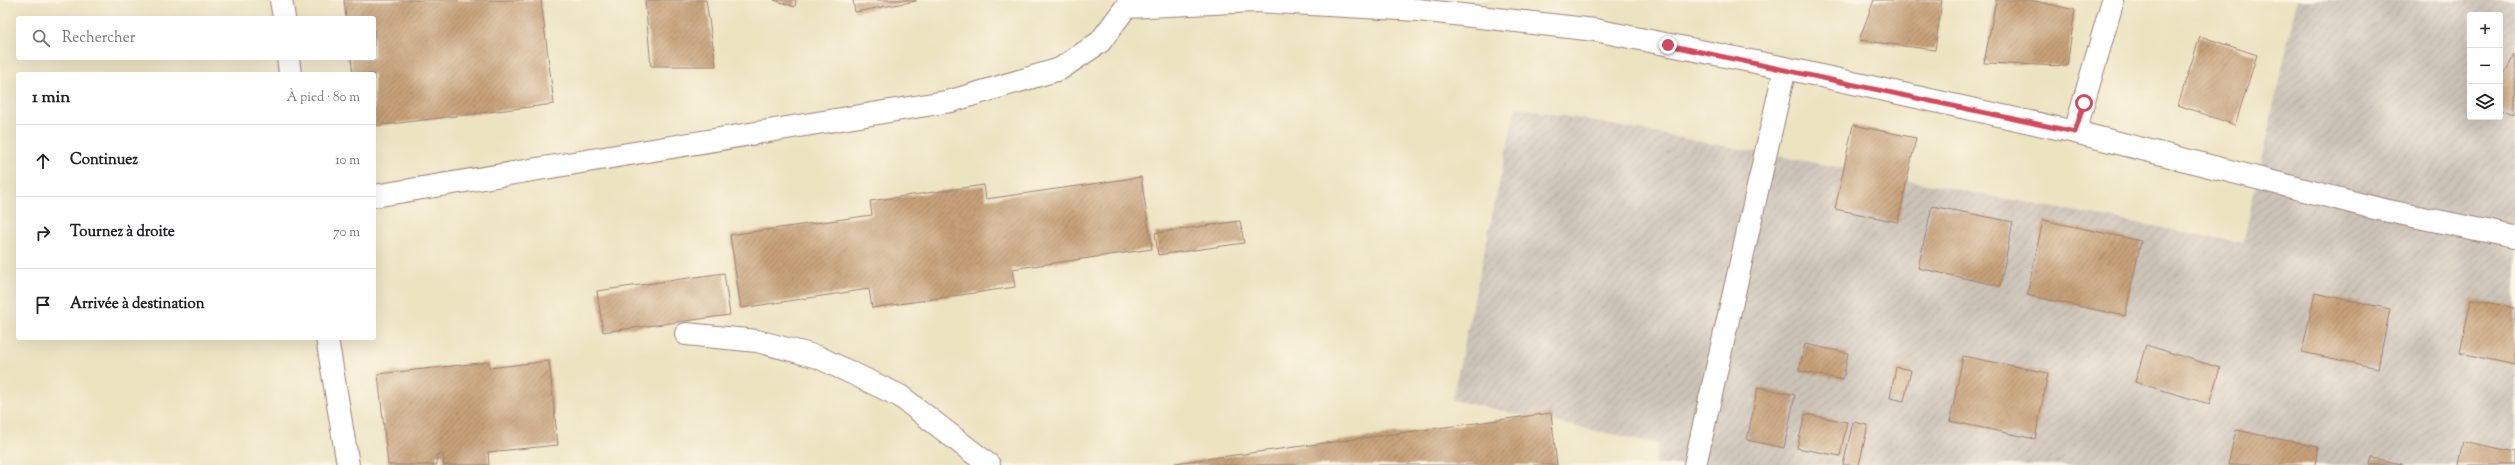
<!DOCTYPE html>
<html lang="fr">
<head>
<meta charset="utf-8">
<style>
  body { margin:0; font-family:"Sorts Mill Goudy",serif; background:#f2f2f2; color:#202124 }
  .controls { position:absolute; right:12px; top:12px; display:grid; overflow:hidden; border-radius:4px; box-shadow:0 4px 16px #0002 }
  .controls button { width:36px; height:36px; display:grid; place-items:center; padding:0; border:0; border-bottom:1px solid #e0e0e0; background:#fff; color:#202124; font:20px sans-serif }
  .stop { position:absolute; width:12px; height:12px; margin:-9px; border:3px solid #d1495b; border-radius:50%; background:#fff }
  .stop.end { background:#d1495b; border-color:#fff; box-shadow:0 1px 4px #0008 }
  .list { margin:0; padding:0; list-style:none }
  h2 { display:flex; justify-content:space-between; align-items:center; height:52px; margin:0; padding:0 16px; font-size:17px }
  h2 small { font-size:13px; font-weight:400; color:#757577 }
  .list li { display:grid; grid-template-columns:26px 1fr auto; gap:12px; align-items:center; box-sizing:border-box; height:72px; padding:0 16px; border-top:1px solid #e0e0e0 }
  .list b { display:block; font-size:15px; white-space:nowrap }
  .list em { font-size:13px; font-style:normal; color:#757577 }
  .icon { flex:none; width:22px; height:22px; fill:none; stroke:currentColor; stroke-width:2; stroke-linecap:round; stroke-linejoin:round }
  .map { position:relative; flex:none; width:2515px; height:465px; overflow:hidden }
  .search { position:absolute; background:#fff; box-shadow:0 4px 16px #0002; left:16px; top:16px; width:360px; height:44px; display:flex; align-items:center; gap:10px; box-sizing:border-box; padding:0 14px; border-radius:4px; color:#757577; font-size:15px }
  .panel { position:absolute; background:#fff; box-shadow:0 4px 16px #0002; left:16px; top:72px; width:360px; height:268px; border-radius:4px }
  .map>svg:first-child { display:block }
</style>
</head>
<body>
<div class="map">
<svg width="2515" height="465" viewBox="0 0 2515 465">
  <defs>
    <pattern id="industrial-furrows" width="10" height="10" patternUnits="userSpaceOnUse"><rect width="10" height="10" fill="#cbc2b8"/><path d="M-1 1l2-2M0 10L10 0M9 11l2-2" fill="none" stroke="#b0a69e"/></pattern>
    <pattern id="building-hatch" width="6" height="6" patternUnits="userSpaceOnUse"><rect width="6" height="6" fill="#c6a078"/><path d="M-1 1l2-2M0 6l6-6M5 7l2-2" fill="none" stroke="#a38263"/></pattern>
  </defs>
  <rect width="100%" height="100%" fill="#fcf5e5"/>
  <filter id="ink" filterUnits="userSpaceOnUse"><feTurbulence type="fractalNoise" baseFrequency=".025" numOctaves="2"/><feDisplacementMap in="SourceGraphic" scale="8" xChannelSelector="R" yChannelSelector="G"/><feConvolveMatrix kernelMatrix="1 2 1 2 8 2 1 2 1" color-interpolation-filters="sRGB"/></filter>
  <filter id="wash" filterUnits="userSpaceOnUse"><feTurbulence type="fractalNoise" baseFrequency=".012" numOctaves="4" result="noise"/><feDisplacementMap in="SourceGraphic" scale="16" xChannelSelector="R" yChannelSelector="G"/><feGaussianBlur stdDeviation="0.9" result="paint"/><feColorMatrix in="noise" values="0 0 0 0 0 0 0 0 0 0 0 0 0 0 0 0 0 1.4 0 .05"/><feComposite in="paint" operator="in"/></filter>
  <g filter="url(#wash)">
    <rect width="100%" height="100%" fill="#ece3c1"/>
    <path fill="url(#industrial-furrows)" fill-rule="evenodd" d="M2297,0h218v465h-861l4,-21 -206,-44 64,-293 727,136zM2470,15h30v102h-30z"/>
    <g id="blocks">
      <path fill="url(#building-hatch)" d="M344,0h197l13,104 -180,22v-52h-21l-2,-16h23v-40h-28z
        M645,0h61l10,66h-65z
        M774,0h22l-1,7z
        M853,0h63v1l-61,11z
        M1874,0h68l-7,50 -76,-10z
        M1996,0h34l45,10 -8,56 -83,-3z
        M2200,36l57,19 -22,70 -57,-20z
        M2515,54v60l-15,-5v-27z
        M1853,125l63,13 -18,84 -63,-13z
        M1141,177l11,72 -140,20 3,18 -143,21 -3,-19 -128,19 -11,-73 142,-20 -2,-14 114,-16 2,14z
        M1932,206l81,16 -13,64 -82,-18z
        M2043,220l98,21 -16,75 -98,-21z
        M1240,221l4,22 -86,12 -3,-22z
        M724,273l6,42 -127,17 -6,-41z
        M2315,293l75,16 -12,59 -76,-16z
        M2471,299l44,9v57l-55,-12z
        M1805,344l43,9 -5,27 -44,-9z
        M2146,345l74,23 -11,36 -74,-22z
        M1963,356l85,17 -13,66 -85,-18z
        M549,361l9,84 -70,7 1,13h-45l-1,-11 -7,1 1,10h-49l-10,-91 111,-12v6z
        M1896,367l15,3 -7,31 -14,-3z
        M1758,387l37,8 -11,53 -37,-8z
        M1551,413l6,52h-382v-2z
        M1805,414l42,8 -7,34 -43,-8z
        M1853,422l15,3 -9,40h-16z
        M2236,430l82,17 -3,18h-87z
        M2463,441l52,11v13h-57z
        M2372,458l30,6v1h-32z"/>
    </g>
  </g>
  <g filter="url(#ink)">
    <use href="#blocks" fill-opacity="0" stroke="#9b8176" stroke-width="1"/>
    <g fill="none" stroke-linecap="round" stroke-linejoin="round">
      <defs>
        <path id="minor" d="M281,0l3,18
          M1126,7l129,-6 163,9 177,20 190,38 290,64 304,77 136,28
          M288,58l2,16
          M2075,132l38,-132
          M374,196l577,-95 109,-32 40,-27 26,-35
          M686,334l71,7 61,16 82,39 89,69
          M327,338l21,127
          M1695,465l90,-397"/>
      </defs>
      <use href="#minor" stroke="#9b8176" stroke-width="24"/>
      <use href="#minor" stroke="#fff" stroke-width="22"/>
    </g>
  </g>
  <g fill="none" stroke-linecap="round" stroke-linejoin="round" filter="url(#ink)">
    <path stroke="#d1495b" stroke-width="5" d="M1668,45l407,87 9,-29"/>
  </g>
</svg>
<div class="controls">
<button>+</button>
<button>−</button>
<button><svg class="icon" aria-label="layers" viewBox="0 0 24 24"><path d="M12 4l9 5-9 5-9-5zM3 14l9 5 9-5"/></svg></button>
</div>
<div class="stop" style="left:2084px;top:103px"></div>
<div class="stop end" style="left:1668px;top:45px"></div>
<div class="search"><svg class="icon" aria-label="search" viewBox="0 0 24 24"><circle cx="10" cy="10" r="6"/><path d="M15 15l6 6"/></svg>Rechercher</div>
<section class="panel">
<h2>1 min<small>À pied · 80 m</small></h2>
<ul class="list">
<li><svg class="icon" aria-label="ahead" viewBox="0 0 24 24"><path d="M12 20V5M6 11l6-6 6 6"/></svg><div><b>Continuez</b></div><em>10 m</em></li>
<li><svg class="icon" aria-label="right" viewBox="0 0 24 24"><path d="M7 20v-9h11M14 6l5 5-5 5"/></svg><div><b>Tournez à droite</b></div><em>70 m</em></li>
<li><svg class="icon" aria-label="arrive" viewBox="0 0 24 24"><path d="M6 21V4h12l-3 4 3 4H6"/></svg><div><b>Arrivée à destination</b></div></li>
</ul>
</section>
</div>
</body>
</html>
